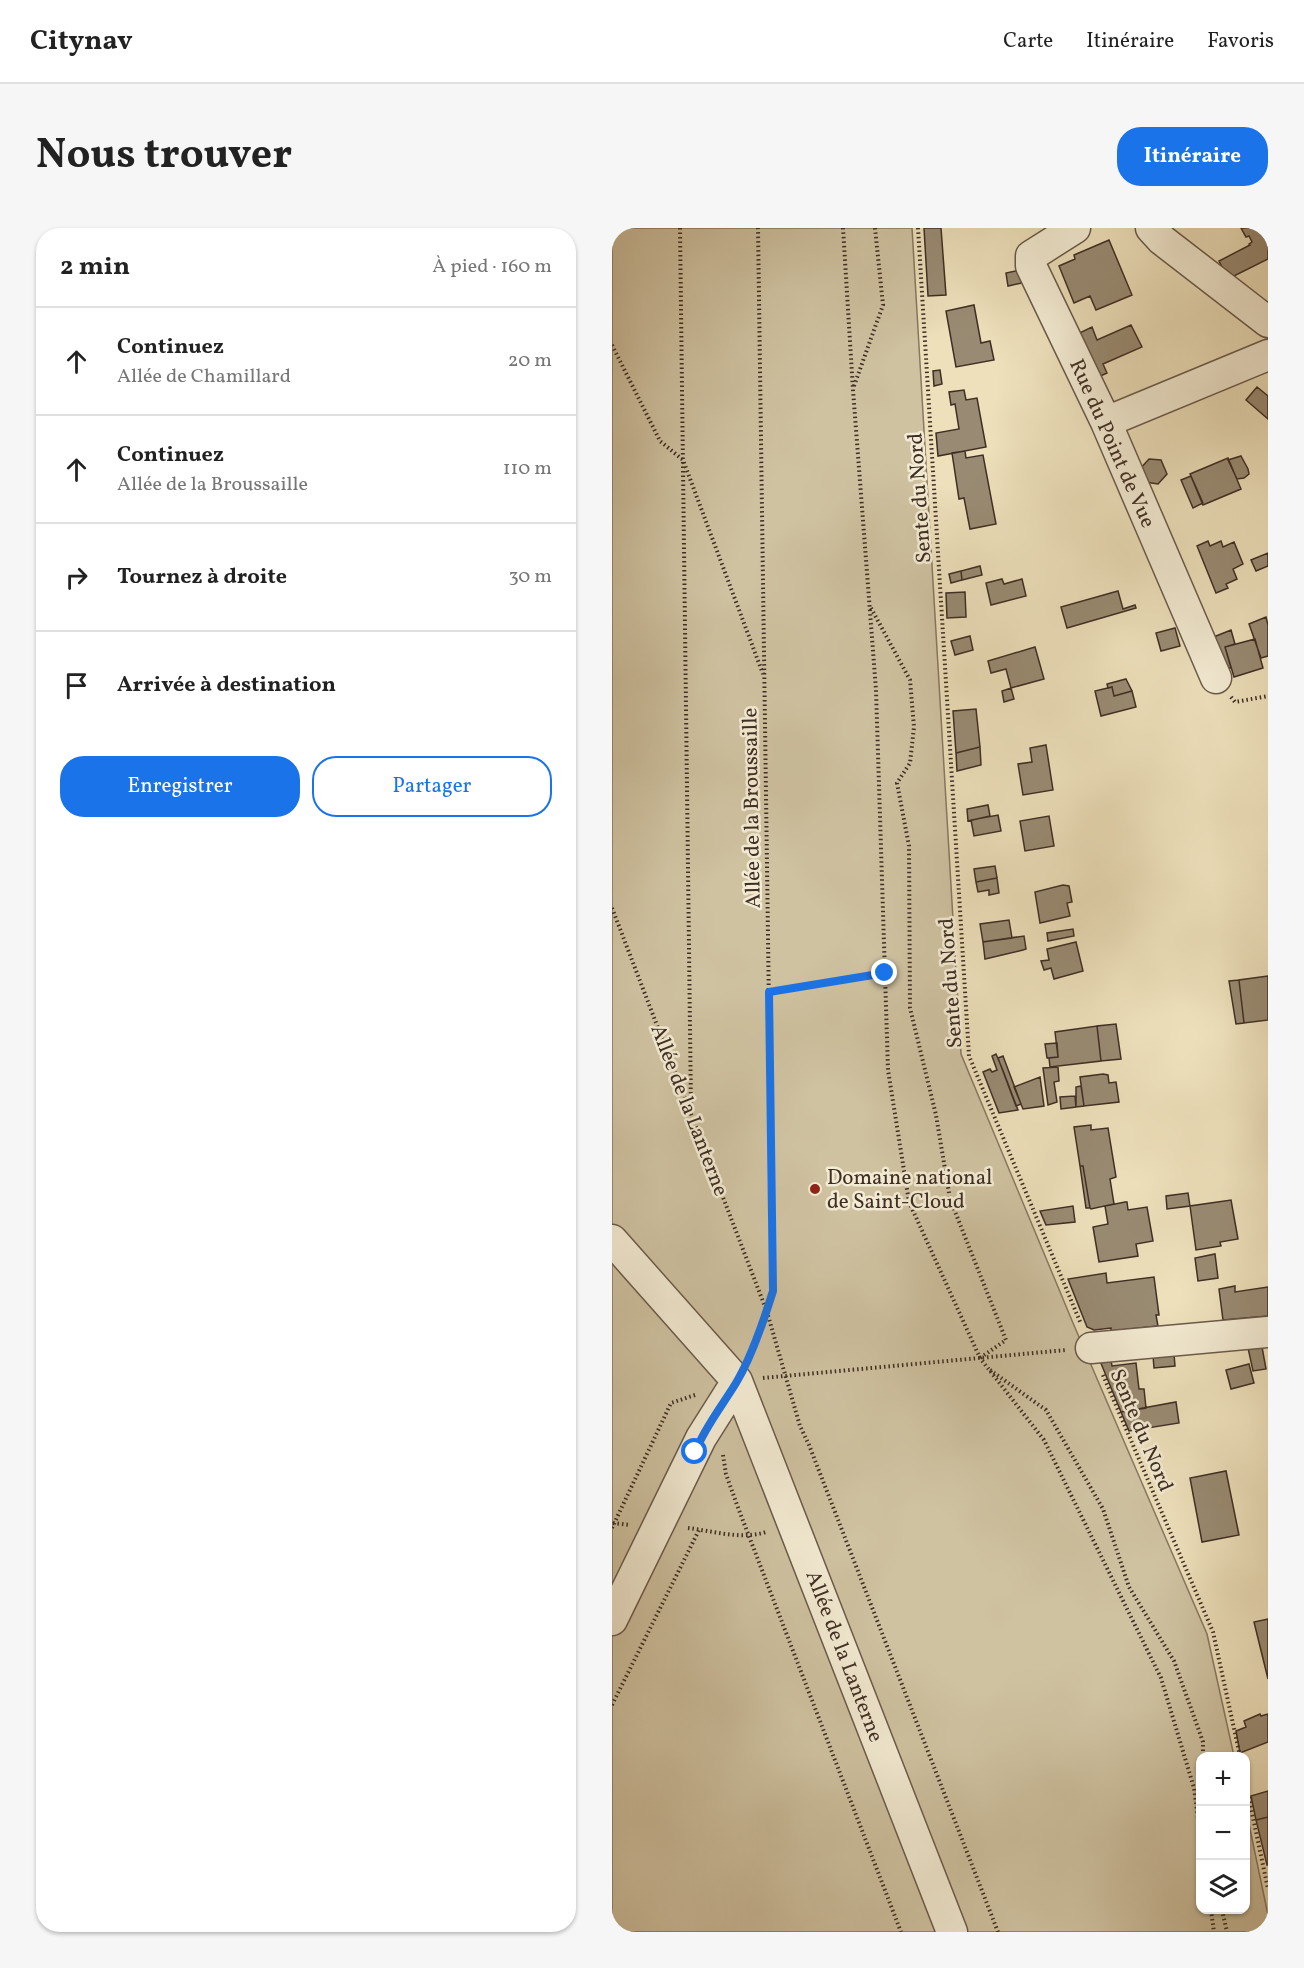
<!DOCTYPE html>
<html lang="fr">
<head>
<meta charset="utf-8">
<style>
  body { margin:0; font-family:Vollkorn,serif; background:#f6f6f6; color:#222 }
  .controls { position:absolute; right:18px; bottom:18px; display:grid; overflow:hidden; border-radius:12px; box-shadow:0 2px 4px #0004 }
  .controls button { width:54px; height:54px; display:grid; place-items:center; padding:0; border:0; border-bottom:2px solid #e0e0e0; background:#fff; color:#222; font:30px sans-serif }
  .stop { position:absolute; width:18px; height:18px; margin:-14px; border:4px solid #1a73e8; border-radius:50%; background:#fff }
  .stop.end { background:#1a73e8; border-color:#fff; box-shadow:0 2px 6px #0008 }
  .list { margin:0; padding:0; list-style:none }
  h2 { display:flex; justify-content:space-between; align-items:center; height:78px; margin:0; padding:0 24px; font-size:26px }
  h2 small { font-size:20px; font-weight:400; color:#767676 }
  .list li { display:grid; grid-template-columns:39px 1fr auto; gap:18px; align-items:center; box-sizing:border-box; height:108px; padding:0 24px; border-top:2px solid #e0e0e0 }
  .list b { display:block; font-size:22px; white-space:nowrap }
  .list p { margin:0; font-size:20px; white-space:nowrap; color:#767676 }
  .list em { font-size:20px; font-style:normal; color:#767676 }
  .actions { display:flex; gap:12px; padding:18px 24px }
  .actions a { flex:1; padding:14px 0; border:2px solid #1a73e8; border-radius:24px; text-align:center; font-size:21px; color:#1a73e8 }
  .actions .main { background:#1a73e8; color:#fff }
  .icon { flex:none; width:33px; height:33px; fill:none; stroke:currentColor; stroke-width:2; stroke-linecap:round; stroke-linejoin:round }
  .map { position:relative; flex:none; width:656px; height:1704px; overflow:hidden; border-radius:24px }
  header { display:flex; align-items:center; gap:36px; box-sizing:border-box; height:84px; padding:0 30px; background:#fff; border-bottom:2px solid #e0e0e0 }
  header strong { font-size:28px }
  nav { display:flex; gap:33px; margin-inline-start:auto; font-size:21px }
  .intro { display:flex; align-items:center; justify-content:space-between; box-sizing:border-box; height:144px; padding:0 36px }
  h1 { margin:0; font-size:42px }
  .button { padding:15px 27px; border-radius:24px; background:#1a73e8; color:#fff; font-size:21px; font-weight:700 }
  main { display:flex; gap:36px; padding:0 36px }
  aside { flex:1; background:#fff; border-radius:24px; box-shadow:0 2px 4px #0004 }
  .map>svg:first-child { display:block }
</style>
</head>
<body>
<header>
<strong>Citynav</strong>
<nav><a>Carte</a><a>Itinéraire</a><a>Favoris</a></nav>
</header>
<div class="intro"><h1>Nous trouver</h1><a class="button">Itinéraire</a></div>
<main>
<aside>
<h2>2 min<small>À pied · 160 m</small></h2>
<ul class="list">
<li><svg class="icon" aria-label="ahead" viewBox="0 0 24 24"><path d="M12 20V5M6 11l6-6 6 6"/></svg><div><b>Continuez</b><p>Allée de Chamillard</p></div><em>20 m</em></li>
<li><svg class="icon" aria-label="ahead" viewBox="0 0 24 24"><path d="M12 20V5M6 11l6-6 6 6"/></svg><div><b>Continuez</b><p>Allée de la Broussaille</p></div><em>110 m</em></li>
<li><svg class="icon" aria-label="right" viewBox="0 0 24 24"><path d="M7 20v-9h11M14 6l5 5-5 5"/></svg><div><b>Tournez à droite</b></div><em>30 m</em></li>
<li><svg class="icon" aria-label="arrive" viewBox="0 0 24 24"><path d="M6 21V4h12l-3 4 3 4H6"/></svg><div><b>Arrivée à destination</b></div></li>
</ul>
<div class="actions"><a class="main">Enregistrer</a><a>Partager</a></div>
</aside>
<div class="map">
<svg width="656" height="1704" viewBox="0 0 656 1704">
  <rect width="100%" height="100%" fill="#ede0bb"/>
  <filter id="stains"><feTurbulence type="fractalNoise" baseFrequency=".00333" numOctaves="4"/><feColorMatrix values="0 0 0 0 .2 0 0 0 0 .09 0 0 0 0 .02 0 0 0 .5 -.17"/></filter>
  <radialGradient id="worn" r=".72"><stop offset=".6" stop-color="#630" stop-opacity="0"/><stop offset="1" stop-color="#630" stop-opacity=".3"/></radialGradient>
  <path fill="#cfc2a1" stroke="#877862" stroke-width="1.5" d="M0,0h300l49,826 112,269 134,311 27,122h-34v154h46v-100l22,105v17h-656z"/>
  <path fill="#998b73" stroke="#3f2e24" stroke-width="1.5" d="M312,0h17l5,67 -18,1z
    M629,0h27v31l-40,20 -9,-18 31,-16 -1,-1 3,-2 -3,-6 -3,1z
    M497,12l23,55 -36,15 -6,-14 -16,7 -15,-37 16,-7 -1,-4z
    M414,41l5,12 -23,5 -2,-13z
    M362,77l7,38 9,-2 4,19 -38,7 -10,-56z
    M519,97l11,22 -39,17 4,9 -18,8 -18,-44 21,-10 5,13z
    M328,142l2,14 -8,2 -1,-15z
    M645,159l11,9v23l-22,-19z
    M352,162l2,10 11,-2 9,49 -48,9 -2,-23 23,-4 -4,-25 -4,1 -2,-13z
    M353,223l1,7 17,-3 13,69 -26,5 -6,-31 -5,1 -7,-46z
    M629,228l7,13 1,5 -5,4 -7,1 -9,-19z
    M616,230l13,31 -38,16 -13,-31z
    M537,231l12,1 6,14 -9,10 -13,-2 -5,-13z
    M579,248l12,27 -10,5 -12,-28z
    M596,313l2,5 11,-5 2,6 11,-5 9,22 -10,5 4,10 -11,5 2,4 -12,5 -19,-47z
    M656,325v13l-12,5 -5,-11z
    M368,338l2,9 -20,5 -1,-9z
    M349,343l1,9 -11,3 -2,-9z
    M390,351l2,5 18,-5 4,17 -35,9 -5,-22z
    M506,363l5,18 12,-4 1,3 -69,20 -6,-21z
    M353,364l1,25 -19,1 -1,-25z
    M654,389l2,8v31l-7,2 -12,-34z
    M563,400l5,18 -19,5 -5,-18z
    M619,402l4,14 -10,3 6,21 -11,2 -9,-32z
    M358,408l3,14 -18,5 -4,-14z
    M643,411l8,29 -29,9 -9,-30z
    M423,419l9,32 -33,9 -5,-19 -15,4 -3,-12z
    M514,451l6,12 -18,5 -2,-9 -4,1 -1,-4z
    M500,459l2,9 18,-5 4,16 -35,9 -6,-25z
    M399,460l3,11 -10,3 -2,-11z
    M364,481l4,38 -24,6 -3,-42z
    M434,517l7,45 -30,5 -5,-31 14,-2 -2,-14z
    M368,519l1,18 -24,6 -1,-18z
    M376,577l2,11 -22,5 -1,-12z
    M386,587l3,16 -27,5 -3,-16z
    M437,588l5,30 -29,5 -5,-30z
    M383,638l2,12 -21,4 -2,-13z
    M385,650l2,15 -10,2v-5l-11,2 -2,-10z
    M451,657l6,1 3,16 -5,1 3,13 -30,7 -5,-31z
    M397,692l3,18 -29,4 -3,-18z
    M461,701l1,7 -26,5 -1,-8z
    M412,708l2,13 -3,1 -38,9 -2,-17z
    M464,714l7,29 -29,8 -3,-11 -7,2 -3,-9 8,-1 -2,-11z
    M656,748v44l-24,3 -5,-43z
    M627,752l5,43 -8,1 -7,-43z
    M504,796l5,35 -20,2 -4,-35z
    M485,798l4,35 -51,6 -1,-9 9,-1 -3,-25z
    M445,815l1,14 -11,1 -2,-14z
    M384,826l6,14 16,42 -19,3 -16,-41 7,-3 2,3 5,-2 -5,-14z
    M391,828l18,48 -5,2 -18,-48z
    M446,839l1,14 -5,1 3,20 -9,3 -5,-37z
    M491,846l5,1 1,8 7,-1 3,20 -35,4 -4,-29z
    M428,849l4,29 -21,3 -9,-22z
    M469,858l3,20 -8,1v-20z
    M463,868l1,11 -15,2 -1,-12z
    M479,897v5l17,-2 8,49 -6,2 4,25 -23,5 -1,-1 -7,-42h-3l-6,-39z
    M468,938h3l7,42h-4z
    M576,965l2,13 -23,3 -1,-13z
    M619,972l7,39 -18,3 1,4 -25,4 -6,-44z
    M513,974h2l1,8 19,-3 6,34 -17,3 2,12 -39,6 -6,-35 15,-3 -3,-18z
    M461,978l2,16 -29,3 -6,-14z
    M603,1026l3,24 -20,3 -3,-23z
    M494,1045l1,10 47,-6 5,38h-3l2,11 -47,5v-3l-17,2 -7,-3 -19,-48z
    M623,1058v6l33,-5v29l-45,4 -4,-31z
    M650,1119l4,22 -13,2 -5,-23z
    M562,1126l1,12 -21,2 -1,-12z
    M499,1132l1,6 24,-3 3,26h5l2,19 -25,4 -21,-51z
    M637,1136l5,19 -23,6 -5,-19z
    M564,1174l3,21 -50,8 -8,-19z
    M614,1243l13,64 -37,7 -12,-64z
    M656,1391v60l-14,-57z
    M648,1486l1,2 7,-2v28l-28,11 -4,-22 10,-4 -2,-6z
    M656,1563v26l-12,3 -5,-24z
    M656,1589v48h-1l-11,-45z"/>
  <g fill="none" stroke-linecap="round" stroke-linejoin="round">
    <defs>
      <path id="minor" d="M463,0l-44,28v10l75,156 110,256
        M539,0l11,12 106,82
        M494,194l162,-67
        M0,1012l125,141 215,551
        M479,1120l177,-16
        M0,1392l89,-182 36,-57"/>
    </defs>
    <use href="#minor" stroke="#6a5a4a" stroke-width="33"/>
    <path stroke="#3f2e24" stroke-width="4" stroke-dasharray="1.5 3" stroke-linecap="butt" d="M68,0l11,880
      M231,0l10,162 23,300 12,380 21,132 71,156 64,82 117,238 33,110 6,45
      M306,0l51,828 112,268
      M0,117l48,96 23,19 80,214
      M242,158l29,-81 -8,-77
      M259,380l39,72 4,47 -4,36 -13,20 12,63 1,162 26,107 14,84 56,141 -26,18
      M619,469l4,5 33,-6
      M0,680l155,404 33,114 9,19 189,487
      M157,764l116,-19
      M137,1126l18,-42 6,-21 -15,-1063
      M378,1142l56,40 57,99 26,78 45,74 29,81v14
      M491,1147l110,257 27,124
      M151,1150l303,-28
      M111,1227l3,19 11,31 164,427
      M1,1295l17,2
      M0,1300l59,-125 24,-8
      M76,1300c25,3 52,12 78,4
      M0,1477l87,-175
      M634,1556l22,105
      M599,1682l3,22
      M610,1682l5,22"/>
    <use href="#minor" stroke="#f3ebd3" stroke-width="30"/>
  </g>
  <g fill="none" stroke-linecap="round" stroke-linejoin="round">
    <path stroke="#1a73e8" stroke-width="8" d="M83,1224c10,-25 27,-46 41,-69 15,-25 28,-63 37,-92l-4,-299 116,-19"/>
  </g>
  <circle fill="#8f2418" stroke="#f3ebd3" stroke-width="2" cx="203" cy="961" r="6"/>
  <g text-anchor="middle" stroke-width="5" stroke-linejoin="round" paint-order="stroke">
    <g font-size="21" fill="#3f2e24" stroke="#f3ebd3">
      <text transform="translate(501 215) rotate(66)" y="7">Rue du Point de Vue</text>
      <text transform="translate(307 270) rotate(-94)" y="7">Sente du Nord</text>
      <text transform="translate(139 580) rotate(-91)" y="7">Allée de la Broussaille</text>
      <text transform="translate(338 755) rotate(-94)" y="7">Sente du Nord</text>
      <text transform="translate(78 882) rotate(69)" y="7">Allée de la Lanterne</text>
      <text transform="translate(530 1202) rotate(67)" y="7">Sente du Nord</text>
      <text transform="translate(233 1428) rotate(69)" y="7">Allée de la Lanterne</text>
    </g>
    <g font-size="21" fill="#3f2e24" stroke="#f3ebd3" text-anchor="start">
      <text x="215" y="956">Domaine national<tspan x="215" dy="24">de Saint-Cloud</tspan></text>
    </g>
  </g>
  <rect width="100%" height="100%" filter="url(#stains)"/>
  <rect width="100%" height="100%" fill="url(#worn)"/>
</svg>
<div class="controls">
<button>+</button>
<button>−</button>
<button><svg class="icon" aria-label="layers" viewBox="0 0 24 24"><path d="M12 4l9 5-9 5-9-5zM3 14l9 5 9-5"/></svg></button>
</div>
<div class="stop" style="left:83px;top:1224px"></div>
<div class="stop end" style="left:273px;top:745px"></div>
</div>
</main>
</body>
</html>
